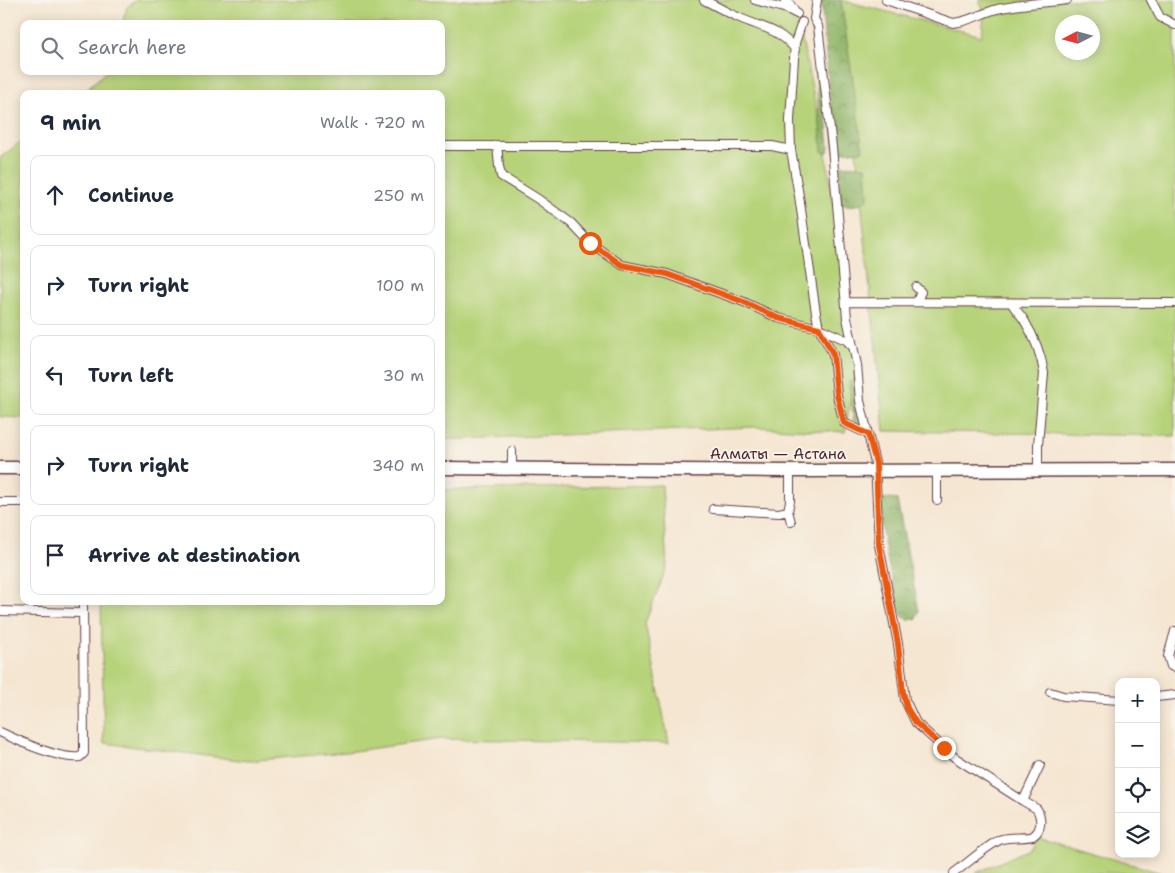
<!DOCTYPE html>
<html lang="en">
<head>
<meta charset="utf-8">
<style>
  body { margin:0; font-family:"Shantell Sans",sans-serif; background:#f2f2f3; color:#1f2937 }
  .controls { position:absolute; right:15px; bottom:15px; display:grid; overflow:hidden; border-radius:10px; box-shadow:0 2px 12px #0003 }
  .controls button { width:45px; height:45px; display:grid; place-items:center; padding:0; border:0; border-bottom:1px solid #e0e1e3; background:#fff; color:#1f2937; font:25px sans-serif }
  .compass { position:absolute; left:1055px; top:15px; width:45px; height:45px; border-radius:50%; background:#fff; box-shadow:0 2px 12px #0003; rotate:264deg }
  .stop { position:absolute; width:15px; height:15px; margin:-11px; border:4px solid #ea580c; border-radius:50%; background:#fff }
  .stop.end { background:#ea580c; border-color:#fff; box-shadow:0 1px 5px #0008 }
  .list { margin:0; padding:0; list-style:none }
  h2 { display:flex; justify-content:space-between; align-items:center; height:65px; margin:0; padding:0 20px; font-size:21px }
  h2 small { font-size:16px; font-weight:400; color:#747a83 }
  .list li { display:grid; grid-template-columns:32px 1fr auto; gap:15px; align-items:center; box-sizing:border-box; height:80px; margin:0 10px 10px; padding:0 10px; border:1px solid #e0e1e3; border-radius:10px }
  .list b { display:block; font-size:19px; white-space:nowrap }
  .list em { font-size:16px; font-style:normal; color:#747a83 }
  .icon { flex:none; width:28px; height:28px; fill:none; stroke:currentColor; stroke-width:2; stroke-linecap:round; stroke-linejoin:round }
  .map { position:relative; flex:none; width:1175px; height:873px; overflow:hidden }
  .search { position:absolute; background:#fff; box-shadow:0 2px 12px #0003; left:20px; top:20px; width:425px; height:55px; display:flex; align-items:center; gap:12px; box-sizing:border-box; padding:0 18px; border-radius:10px; color:#747a83; font-size:19px }
  .panel { position:absolute; background:#fff; box-shadow:0 2px 12px #0003; left:20px; top:90px; width:425px; height:515px; border-radius:10px }
  .map>svg:first-child { display:block }
</style>
</head>
<body>
<div class="map">
<svg width="1175" height="873" viewBox="0 0 1175 873">
  <defs>
    <pattern id="forest-crowns" width="20" height="18" patternUnits="userSpaceOnUse" patternTransform="scale(1.25)"><rect width="20" height="18" fill="#90b569"/><path d="M2 6a3 3 0 1 1 6 0M12 15a3 3 0 1 1 6 0" fill="none" stroke="#789357"/></pattern>
  </defs>
  <rect width="100%" height="100%" fill="#f7f3e8"/>
  <filter id="ink" filterUnits="userSpaceOnUse"><feTurbulence type="fractalNoise" baseFrequency=".02" numOctaves="2"/><feDisplacementMap in="SourceGraphic" scale="10" xChannelSelector="R" yChannelSelector="G"/><feConvolveMatrix kernelMatrix="1 2 1 2 8 2 1 2 1" color-interpolation-filters="sRGB"/></filter>
  <filter id="wash" filterUnits="userSpaceOnUse"><feTurbulence type="fractalNoise" baseFrequency=".0096" numOctaves="4" result="noise"/><feDisplacementMap in="SourceGraphic" scale="20" xChannelSelector="R" yChannelSelector="G"/><feGaussianBlur stdDeviation="1.12" result="paint"/><feColorMatrix in="noise" values="0 0 0 0 0 0 0 0 0 0 0 0 0 0 0 0 0 1.4 0 .05"/><feComposite in="paint" operator="in"/></filter>
  <g filter="url(#wash)">
    <rect width="100%" height="100%" fill="#f5e6d1"/>
    <path fill="#b6d379" stroke="#807952" fill-rule="evenodd" d="M136,0h643l17,12 30,141 20,149 11,63 -12,67 -90,-5 -314,13v-346h-360l26,-23h334v-47h-319l5,-17z
      M841,0l141,36 2,-23 -5,-13h196v436l-291,-5zM1062,22h30v30h-30z
      M24,139v279l-24,-1v-259z
      M662,485l5,82 -22,56 24,120 -228,-4 -94,13 -100,9 -143,-18 -3,-142h340v-111z
      M1037,837l121,35 3,1h-185l54,-24z"/>
    <path fill="url(#forest-crowns)" stroke="#6d6a4a" d="M821,0h20l22,151 -28,1z
      M813,23h3l13,124 -1,5 -2,1 -4,-2 -10,-125z
      M838,165l28,1 2,32c-7,9 -17,8 -27,6z
      M856,379l12,52 -14,-7 -5,-42z
      M891,498l6,2 22,111 -3,8h-9l-4,-3 -5,-9c-5,-24 -22,-87 -16,-108z"/>
  </g>
  <g filter="url(#ink)">
    <g fill="none" stroke-linecap="round" stroke-linejoin="round">
      <defs>
        <path id="minor" d="M704,0c12,6 24,13 36,18 22,10 38,10 55,31
          M755,0l32,9 10,5
          M784,0l5,3 6,9
          M817,0l-3,19 4,7 14,121 15,171 10,47 3,36 15,62 4,82 19,99 7,56 11,23 38,34 69,44 14,8c5,9 5,21 -4,27 -3,2 -24,1 -31,3 -15,6 -34,24 -48,34
          M886,0l67,23c15,-1 29,-10 44,-14 23,-5 47,-6 70,-9
          M1151,0l9,17 15,8
          M802,22l-7,21 -5,77 1,30 8,46 17,117 3,15 14,26 4,41 7,28 24,11
          M497,145l2,21 2,10 37,23 33,24 19,20 32,22 45,9 77,28 34,16 41,10 27,12 6,6
          M441,146h331l19,4
          M916,287l5,5 -4,9
          M846,302l329,1
          M1012,304c4,6 8,10 12,16 11,18 17,33 20,53l-6,72v25
          M512,451v17
          M937,470v30
          M0,502h24
          M713,509l66,4 9,-2 2,-10v-30
          M788,511l3,11
          M0,611l82,2
          M1175,631l-7,25 3,10 4,2
          M1050,692l13,4 56,4
          M1156,697l19,-2
          M0,732c19,9 59,28 80,25l4,-4 -1,-152
          M1023,801l17,-36"/>
        <path id="trunk" d="M0,468h24
          M441,468l349,3 385,-1"/>
      </defs>
      <use href="#minor" stroke="#643d44" stroke-width="10"/>
      <use href="#trunk" stroke="#643d44" stroke-width="15"/>
      <use href="#minor" stroke="#fff" stroke-width="8"/>
      <use href="#trunk" stroke="#fff" stroke-width="12"/>
    </g>
  </g>
  <g fill="none" stroke-linecap="round" stroke-linejoin="round" filter="url(#ink)">
    <path stroke="#ea580c" stroke-width="6" d="M590,243l32,22 45,9 77,28 34,16 41,10 14,26 4,41 7,28 24,11 8,29 3,82 19,99 5,48 4,16 9,15 28,25"/>
  </g>
  <g text-anchor="middle" stroke-width="4" stroke-linejoin="round" paint-order="stroke">
    <g font-size="15" fill="#4a1f2b" stroke="#f7f3e8">
      <text x="778" y="459">Алматы — Астана</text>
    </g>
  </g>
</svg>
<div class="controls">
<button>+</button>
<button>−</button>
<button><svg class="icon" aria-label="locate" viewBox="0 0 24 24"><circle cx="12" cy="12" r="6"/><path d="M12 2v4M12 18v4M2 12h4M18 12h4"/></svg></button>
<button><svg class="icon" aria-label="layers" viewBox="0 0 24 24"><path d="M12 4l9 5-9 5-9-5zM3 14l9 5 9-5"/></svg></button>
</div>
<svg class="compass" viewBox="-18 -18 36 36"><path d="M0-13l5 13h-10z" fill="#e53935"/><path d="M0 13l5-13h-10z" fill="#747a83"/></svg>
<div class="stop" style="left:590px;top:243px"></div>
<div class="stop end" style="left:944px;top:748px"></div>
<div class="search"><svg class="icon" aria-label="search" viewBox="0 0 24 24"><circle cx="10" cy="10" r="6"/><path d="M15 15l6 6"/></svg>Search here</div>
<section class="panel">
<h2>9 min<small>Walk · 720 m</small></h2>
<ul class="list">
<li><svg class="icon" aria-label="ahead" viewBox="0 0 24 24"><path d="M12 20V5M6 11l6-6 6 6"/></svg><div><b>Continue</b></div><em>250 m</em></li>
<li><svg class="icon" aria-label="right" viewBox="0 0 24 24"><path d="M7 20v-9h11M14 6l5 5-5 5"/></svg><div><b>Turn right</b></div><em>100 m</em></li>
<li><svg class="icon" aria-label="left" viewBox="0 0 24 24"><path d="M17 20v-9H6M10 6l-5 5 5 5"/></svg><div><b>Turn left</b></div><em>30 m</em></li>
<li><svg class="icon" aria-label="right" viewBox="0 0 24 24"><path d="M7 20v-9h11M14 6l5 5-5 5"/></svg><div><b>Turn right</b></div><em>340 m</em></li>
<li><svg class="icon" aria-label="arrive" viewBox="0 0 24 24"><path d="M6 21V4h12l-3 4 3 4H6"/></svg><div><b>Arrive at destination</b></div></li>
</ul>
</section>
</div>
</body>
</html>
